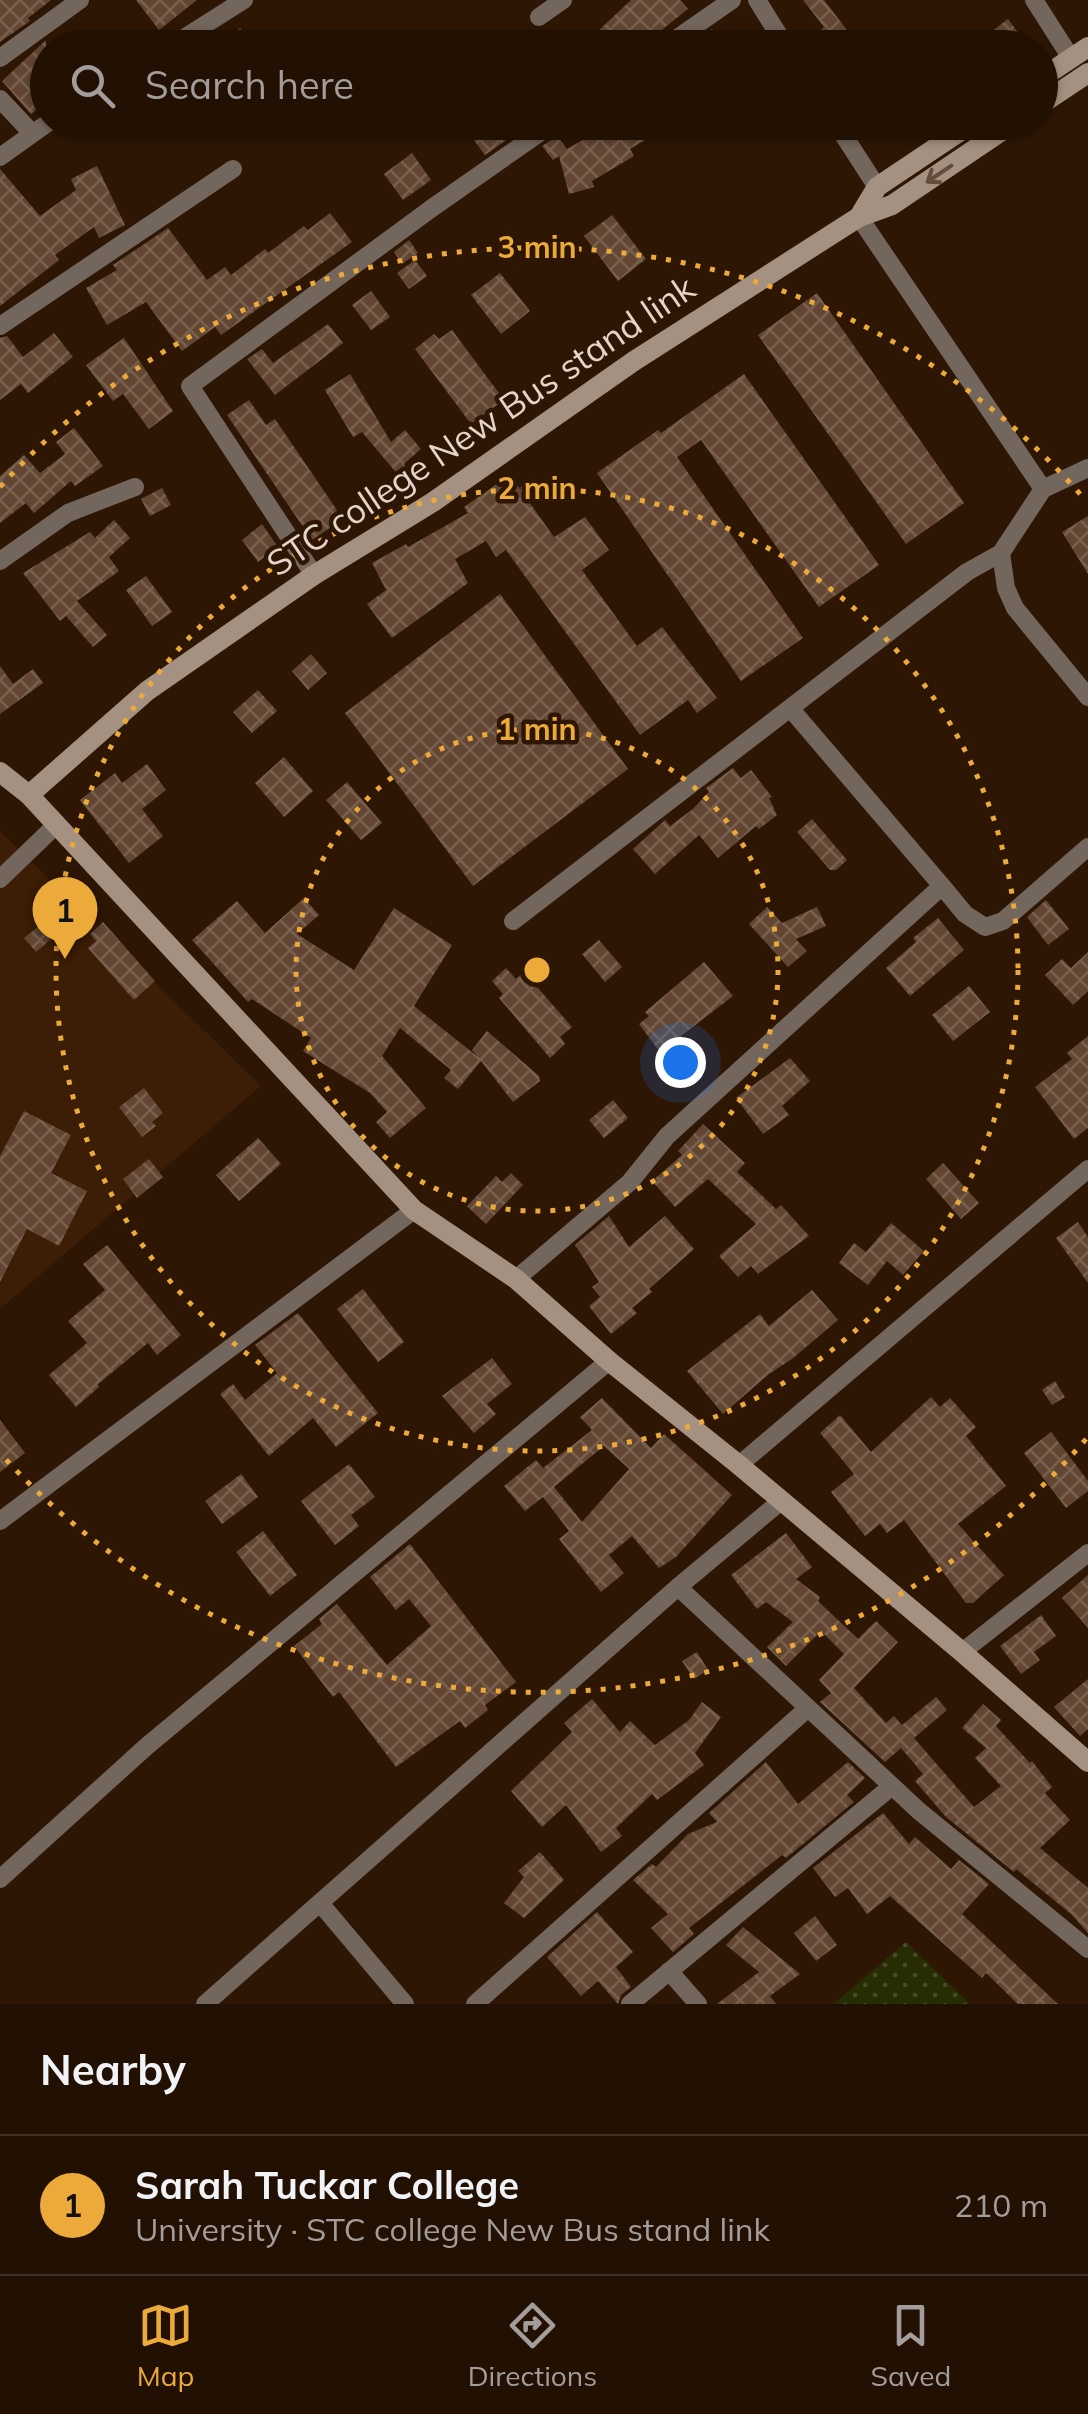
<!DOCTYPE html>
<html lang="en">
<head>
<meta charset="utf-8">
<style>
  body { margin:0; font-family:Mulish,sans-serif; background:#2e1e12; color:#f1f3f6 }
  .you { position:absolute; left:680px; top:1062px; width:35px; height:35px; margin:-25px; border:8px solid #fff; border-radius:50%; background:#1a73e8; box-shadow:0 0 0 15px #1a73e833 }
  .badge { display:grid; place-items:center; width:65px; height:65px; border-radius:50%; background:#ebaa39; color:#111; font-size:32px; font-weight:700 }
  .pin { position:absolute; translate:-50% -82px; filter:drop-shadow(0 2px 5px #0008) }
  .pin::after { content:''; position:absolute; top:52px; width:35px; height:30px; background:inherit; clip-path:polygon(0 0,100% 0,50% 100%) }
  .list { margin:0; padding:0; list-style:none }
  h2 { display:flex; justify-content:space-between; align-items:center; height:130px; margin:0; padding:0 40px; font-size:42px }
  h2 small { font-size:32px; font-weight:400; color:#a29d9a }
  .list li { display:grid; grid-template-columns:65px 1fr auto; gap:30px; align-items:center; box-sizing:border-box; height:140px; padding:0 40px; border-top:2px solid #3f3025 }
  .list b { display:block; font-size:38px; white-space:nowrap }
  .list p { margin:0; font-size:32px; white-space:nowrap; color:#a29d9a }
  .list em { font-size:32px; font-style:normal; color:#a29d9a }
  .icon { flex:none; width:55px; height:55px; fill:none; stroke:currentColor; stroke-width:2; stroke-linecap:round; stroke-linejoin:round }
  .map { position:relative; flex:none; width:1088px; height:2004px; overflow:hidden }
  .search { position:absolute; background:#221003; box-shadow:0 2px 8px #0004; left:30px; right:30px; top:30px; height:110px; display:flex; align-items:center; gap:25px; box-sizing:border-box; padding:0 35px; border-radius:55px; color:#a29d9a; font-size:38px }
  .sheet { height:270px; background:#221003 }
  nav { display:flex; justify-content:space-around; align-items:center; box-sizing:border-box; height:140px; border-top:2px solid #3f3025; background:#221003; font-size:28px; color:#a29d9a }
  nav a { display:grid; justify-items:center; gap:5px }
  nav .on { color:#ebaa39 }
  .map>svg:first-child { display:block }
</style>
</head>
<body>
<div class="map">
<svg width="1088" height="2004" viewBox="0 0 1088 2004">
  <defs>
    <pattern id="park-dots" width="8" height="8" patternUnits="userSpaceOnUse" patternTransform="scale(2.5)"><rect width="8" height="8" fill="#272d03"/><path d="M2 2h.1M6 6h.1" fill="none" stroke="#464b26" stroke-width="1.8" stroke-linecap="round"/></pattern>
    <pattern id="building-cross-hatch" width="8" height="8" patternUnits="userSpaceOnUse" patternTransform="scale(2.5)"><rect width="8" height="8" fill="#624633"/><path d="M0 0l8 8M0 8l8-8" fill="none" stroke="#78604f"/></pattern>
  </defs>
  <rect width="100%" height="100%" fill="#2e1604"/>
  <path fill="#3c1d05" d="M0,831l261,255 -261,223z"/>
  <path fill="url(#park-dots)" d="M906,1942l64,62h-137z"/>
  <path fill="url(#building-cross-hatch)" fill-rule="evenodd" d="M0,0h51l-23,18 2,3 -30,21z
    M136,0h61l-38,30z
    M631,0h49l8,9 -30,24 2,2 -10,13h-70z
    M803,0h21l26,34 -22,14 -11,-15 7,-6z
    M1008,19l16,22 -8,7h-46z
    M240,28l15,20h-40z
    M712,29l16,19h-39l14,-13z
    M46,40l2,60 -17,14 -29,-33z
    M479,122h53l-47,33 -18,-24z
    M614,122h61l-45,27 4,7 -42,25 2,6 -25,7 -10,-38 -6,4 -11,-14 15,-10 10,13z
    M412,153l19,27 -28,20 -19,-26z
    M97,166l28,59 -26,13 -5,-11 -39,28 4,5 -59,46v-137l40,47 36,-26 -5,-11z
    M330,213l22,29 -131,93 -6,-8 -33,24 -36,-49 -39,23 -21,-37 31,-18 -4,-5 55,-37 39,52 18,-13 6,8 34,-26 3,4 36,-27 4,4z
    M612,215l34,44 -28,22 -34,-45z
    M409,240l9,13 -16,11 -8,-12z
    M415,260l12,16 -18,13 -12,-16z
    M500,273l30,38 -29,23 -30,-39z
    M371,291l19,26 -19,13 -19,-25z
    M817,293l147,210 -58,41 -148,-209z
    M328,324l15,19 -68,52 -28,-36 15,-10 11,14z
    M452,330l52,70 -33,24 -56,-75 19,-15 5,5z
    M54,333l19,24 -45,36 -7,-9 -21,16v-62l7,-2 16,21z
    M124,338l49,73 -24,18 -26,-35 -10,7 -27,-36z
    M350,374l41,68 14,-12 16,19 -17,15 7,13 -7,5 -42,-50 -9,5 -28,-47z
    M744,374l135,191 -60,42 -118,-167 -24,17 126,181 -62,43 -144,-208 61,-43 3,3z
    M249,400l17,25 9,-6 68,100 -31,21 -85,-125z
    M74,428l29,38 -28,20 -4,-5 -37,32 -8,-10 -26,20v-47l24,-21 16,18 25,-19 -9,-12z
    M510,475l44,62 31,-20 24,33 -27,20 55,76 25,-19 55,71 -20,15 -9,-13 -48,35 -134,-185 -10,7 -10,-16 -31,18 13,24 -76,55 -25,-34 19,-14 -14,-27 34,-19 2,3 60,-34 -4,-6z
    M162,488l9,17 -21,11 -9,-17z
    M1088,516v58l-26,-42z
    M114,520l16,18 -21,19 10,14 -42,30 30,34 -14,12 -27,-31 -6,5 -37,-48 67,-41 5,6z
    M262,524l16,23 -20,15 -16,-22z
    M146,576l26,36 -20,14 -26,-36z
    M500,594l128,175 -155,117 -128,-173z
    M311,654l16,19 -19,17 -16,-19z
    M0,666l13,18 20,-15 10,14 -43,31z
    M258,690l19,21 -25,22 -19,-21z
    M284,757l29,34 -29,26 -29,-34z
    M147,764l19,26 -24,19 21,27 -34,27 -49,-63 35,-27 7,10z
    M733,768l8,10 10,-8 21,27 -3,1 8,17 -18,14 -3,-3 -38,32 -19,-23 -44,39 -22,-25 32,-29 5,6 23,-17 16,-17 -3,-4z
    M347,782l35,41 -21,17 -35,-40z
    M812,819l35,41 -11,10h-6l-33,-38z
    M304,898l15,17 -22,19 57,36 40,-62 58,37 -38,61 64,51 -6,-7 15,-19 52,45 1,5 -27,21 -32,-41 -23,28 -14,-11 7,-8 -51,-42 -18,28 44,52 -36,30 -14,-16 11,-10 -17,-19 -67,-42 8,-13 -59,-39 -4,3 -56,-62 45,-39 28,32z
    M1046,900l23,29 -21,16 -21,-28z
    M767,907l15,16 35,-16 9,19 -30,13 11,12 -19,16 -39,-43z
    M938,918l26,32 -54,46 -24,-28 30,-26 -3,-4z
    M103,922l52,59 -21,19 -46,-52 8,-7 -6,-7z
    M39,926l11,14 -14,12 -12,-14z
    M599,940l23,27 -17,15 -23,-28z
    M1088,952v39l-15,14 -28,-30 17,-16 9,9z
    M704,962l29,34 -52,40 14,20 -18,12 -13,-19 -4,3 -21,-28 10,-8 -4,-4z
    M506,968l10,11 8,-7 48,55 -12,10 5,7 -15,14 -51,-60 4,-4 -11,-13z
    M969,986l21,26 -37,29 -21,-26z
    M1088,1036v92l-14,11 -39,-52 37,-28 -5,-6z
    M790,1058l20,23 -28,25 7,9 -26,19 -27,-36z
    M144,1088l19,25 -11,9 4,4 -14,11 -23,-30z
    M613,1100l15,18 -24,20 -15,-18z
    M24,1111l47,24 -20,38 36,18 -28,55 -32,-17 -27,53v-126z
    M703,1124l42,39 -8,9 39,37 5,-4 28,31 -51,38 -7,-8 -13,11 -19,-21 37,-32 -48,-45 -33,28 -23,-26 30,-26 -4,-4z
    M258,1138l23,26 -42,37 -23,-26z
    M149,1159l14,18 -26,21 -14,-19z
    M943,1163l36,40 -18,16 -35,-40z
    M511,1173l12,12 -37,39 -19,-18 29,-30 6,6z
    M609,1216l20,31 36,-31 29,33 -45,40 3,3 -20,16 5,5 -26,21 -22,-28 11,-9 -8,-10 7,-5 -24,-37z
    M1078,1222l10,15v46l-32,-45z
    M891,1223l33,28 -21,24 -16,-14 -19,24 -29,-22 15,-20 12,9z
    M107,1245l74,90 -24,20 -9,-12 -50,41 1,3 -23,20 -27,-32 38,-32 -19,-22 37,-31 -22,-26z
    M363,1289l41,53 -26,20 -41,-53z
    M812,1290l26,30 -46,39 -23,15 -46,40 -36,-43 73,-57 9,12z
    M298,1313l80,100 -42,34 -23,-29 -44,38 -49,-62 13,-10 12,16 32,-27 -22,-28z
    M492,1358l20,26 -25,20 9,10 -22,19 -32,-37z
    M1055,1381l10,16 -13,8 -10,-15z
    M931,1397l9,10 10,-9 26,29 -10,9 40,50 -48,38 46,51 -31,28h-7l-62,-83 -17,13 -7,-9 -15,12 -34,-44 23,-18 -34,-41 20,-18 31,37z
    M602,1398l49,50 13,-14 68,61 -56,62 -17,11 -27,-32 -23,19 15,18 -23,19 -42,-53 10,-8 -26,-34 -18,14 -21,-25 32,-26 7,8 49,-38 -12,-13zM604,1446l25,23 -47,53 -28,-35z
    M0,1420l25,33 -25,19z
    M1051,1432l37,49v10l-22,17 -42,-55z
    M349,1464l26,33 -24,18 8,11 -24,19 -34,-44z
    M241,1474l17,23 -36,27 -17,-23z
    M263,1531l34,44 -27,21 -34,-44z
    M786,1533l26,34 -16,12 24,18 -2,4 40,38 18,-18 22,21 -44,46 32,35 8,-7 8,9 34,-28 11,13 -33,28 60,69 27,-21 -26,-28 11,-10 -24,-20 21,-24 18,16 -5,6 34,37 2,-2 20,26 -7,6 25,27 -30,28 48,40v45l-17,-19 -55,-45 -2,3 -68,-55 -31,-36 8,-7 -22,-26 -16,14 -65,-60 11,-9 -12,-13 25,-26 -23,-23 -35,35 -19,-19 26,-25 -27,-20 -9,7 -26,-34z
    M410,1544l106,138 -31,23 3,5 -23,18 -5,-7 -64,46 -57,-75 -6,5 -39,-51 28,-22 -3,-5 18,-15 50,61 44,-39 -22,-27 -13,11 -26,-33z
    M1088,1575v53l-26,-30z
    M1041,1615l15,21 -22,16 6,8 -19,14 -21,-28z
    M697,1652l11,18 -14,9 -12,-18z
    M1088,1679v50l-8,7 -26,-29z
    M592,1699l28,33 10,-11 25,24 34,-25 13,-18 19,15 -26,36 9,12 -47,35 -5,-6 -36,34 6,8 -21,16 -35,-47 -24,22 -31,-36 61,-59 -8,-9z
    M766,1762l32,42 50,-42 17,16 -18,17 7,7 -68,56 -4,-3 -93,73 5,6 -21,18 -22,-24 17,-14 -35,-34 19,-16 4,3 32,-33 29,-12 -8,-9z
    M883,1813l26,31 6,-7 36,32 8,-9 30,24 -27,30 96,90h-40l-32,-31 -4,5 -92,-82 -23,18 -19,-26 -13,9 -22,-29z
    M540,1852l24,28 -40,38 -20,-15 20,-26 -6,-6z
    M597,1912l36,40 -17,15 15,20 -10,8 -3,9 -20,-23 -17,15 -34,-39z
    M815,1916l22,29 -21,16 -22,-28z
    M743,1927l57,47 -30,22 6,8h-59l42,-32 -33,-27z"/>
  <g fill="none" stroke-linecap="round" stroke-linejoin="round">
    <path stroke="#73665d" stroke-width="18" d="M757,0l30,48
      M1034,0l37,58
      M539,17l24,-17
      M168,48l76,-48
      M663,48l69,-48
      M0,58l80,-58
      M0,99l32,34
      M835,122l42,65
      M0,157l49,-35
      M859,217l184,272 -42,64 5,35 9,20 73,89
      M0,326l233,-157
      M1043,489l45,-21
      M0,561l68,-48 67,-26
      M314,575l-124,-189 242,-178 123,-86
      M790,708l152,178
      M0,879l56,-54
      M513,921l454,-349 34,-19
      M516,1279l114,-97 37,-46 275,-250 23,28 20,13 18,-6 85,-74
      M739,1465l349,-296
      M0,1521l414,-311
      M678,1587l241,224 169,138
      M962,1652l126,-99
      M0,1879l147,-133 462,-385
      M320,1903l85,101
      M669,1971l29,33
      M205,2004l473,-417 103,-86
      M475,2004l333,-296
      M630,2004l262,-218"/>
    <path stroke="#a59181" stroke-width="20" d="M1040,79l48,-32
      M1040,105l48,-32
      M859,217l33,-12 123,-83
      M0,772l29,23 385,415 102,69 93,82 130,104 223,187 126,110
      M29,795l118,-104 167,-116 119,-73 201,-141 225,-144 18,-30 97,-65"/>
  </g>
  <defs><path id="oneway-shaft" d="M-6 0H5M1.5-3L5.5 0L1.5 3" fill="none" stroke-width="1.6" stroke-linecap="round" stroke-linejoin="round" transform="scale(2.5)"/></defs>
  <use stroke="#644d3c" href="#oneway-shaft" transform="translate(939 174) rotate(146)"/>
  <g fill="none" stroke="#ebaa39" stroke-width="5" stroke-dasharray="5 10">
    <circle cx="537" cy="970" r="241"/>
    <circle cx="537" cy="970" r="481"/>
    <path d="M1086 1439A722 722 0 0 1 0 1453M0 487A722 722 0 0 1 1086 501"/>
  </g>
  <g text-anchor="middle" stroke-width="9" stroke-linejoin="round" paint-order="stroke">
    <g font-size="35" fill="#e5d4c9" stroke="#2e1604">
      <text transform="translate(481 426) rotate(-34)" y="12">STC college New Bus stand link</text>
    </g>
  </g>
  <circle cx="537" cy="970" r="15" fill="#ebaa39" stroke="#2e1604" stroke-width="5"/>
  <g font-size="30" text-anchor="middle" font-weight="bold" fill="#ebaa39" stroke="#2e1604" stroke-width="9" stroke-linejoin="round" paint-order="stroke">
    <text x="537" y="258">3 min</text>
    <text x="537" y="499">2 min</text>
    <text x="537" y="740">1 min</text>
  </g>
</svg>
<div class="you"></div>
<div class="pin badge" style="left:65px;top:959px">1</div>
<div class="search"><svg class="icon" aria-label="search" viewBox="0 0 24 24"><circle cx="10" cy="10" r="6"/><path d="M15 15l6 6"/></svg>Search here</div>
</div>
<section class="sheet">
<h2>Nearby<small></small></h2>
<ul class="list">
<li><span class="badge">1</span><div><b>Sarah Tuckar College</b><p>University · STC college New Bus stand link</p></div><em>210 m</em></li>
</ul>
</section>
<nav>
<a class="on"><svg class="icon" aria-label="map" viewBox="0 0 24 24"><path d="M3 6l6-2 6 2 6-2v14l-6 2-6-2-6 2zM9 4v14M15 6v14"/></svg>Map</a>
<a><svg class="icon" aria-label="directions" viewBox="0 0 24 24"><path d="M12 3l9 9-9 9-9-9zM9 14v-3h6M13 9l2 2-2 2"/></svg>Directions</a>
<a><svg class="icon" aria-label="saved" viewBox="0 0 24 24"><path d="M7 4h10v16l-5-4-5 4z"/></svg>Saved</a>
</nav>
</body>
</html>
